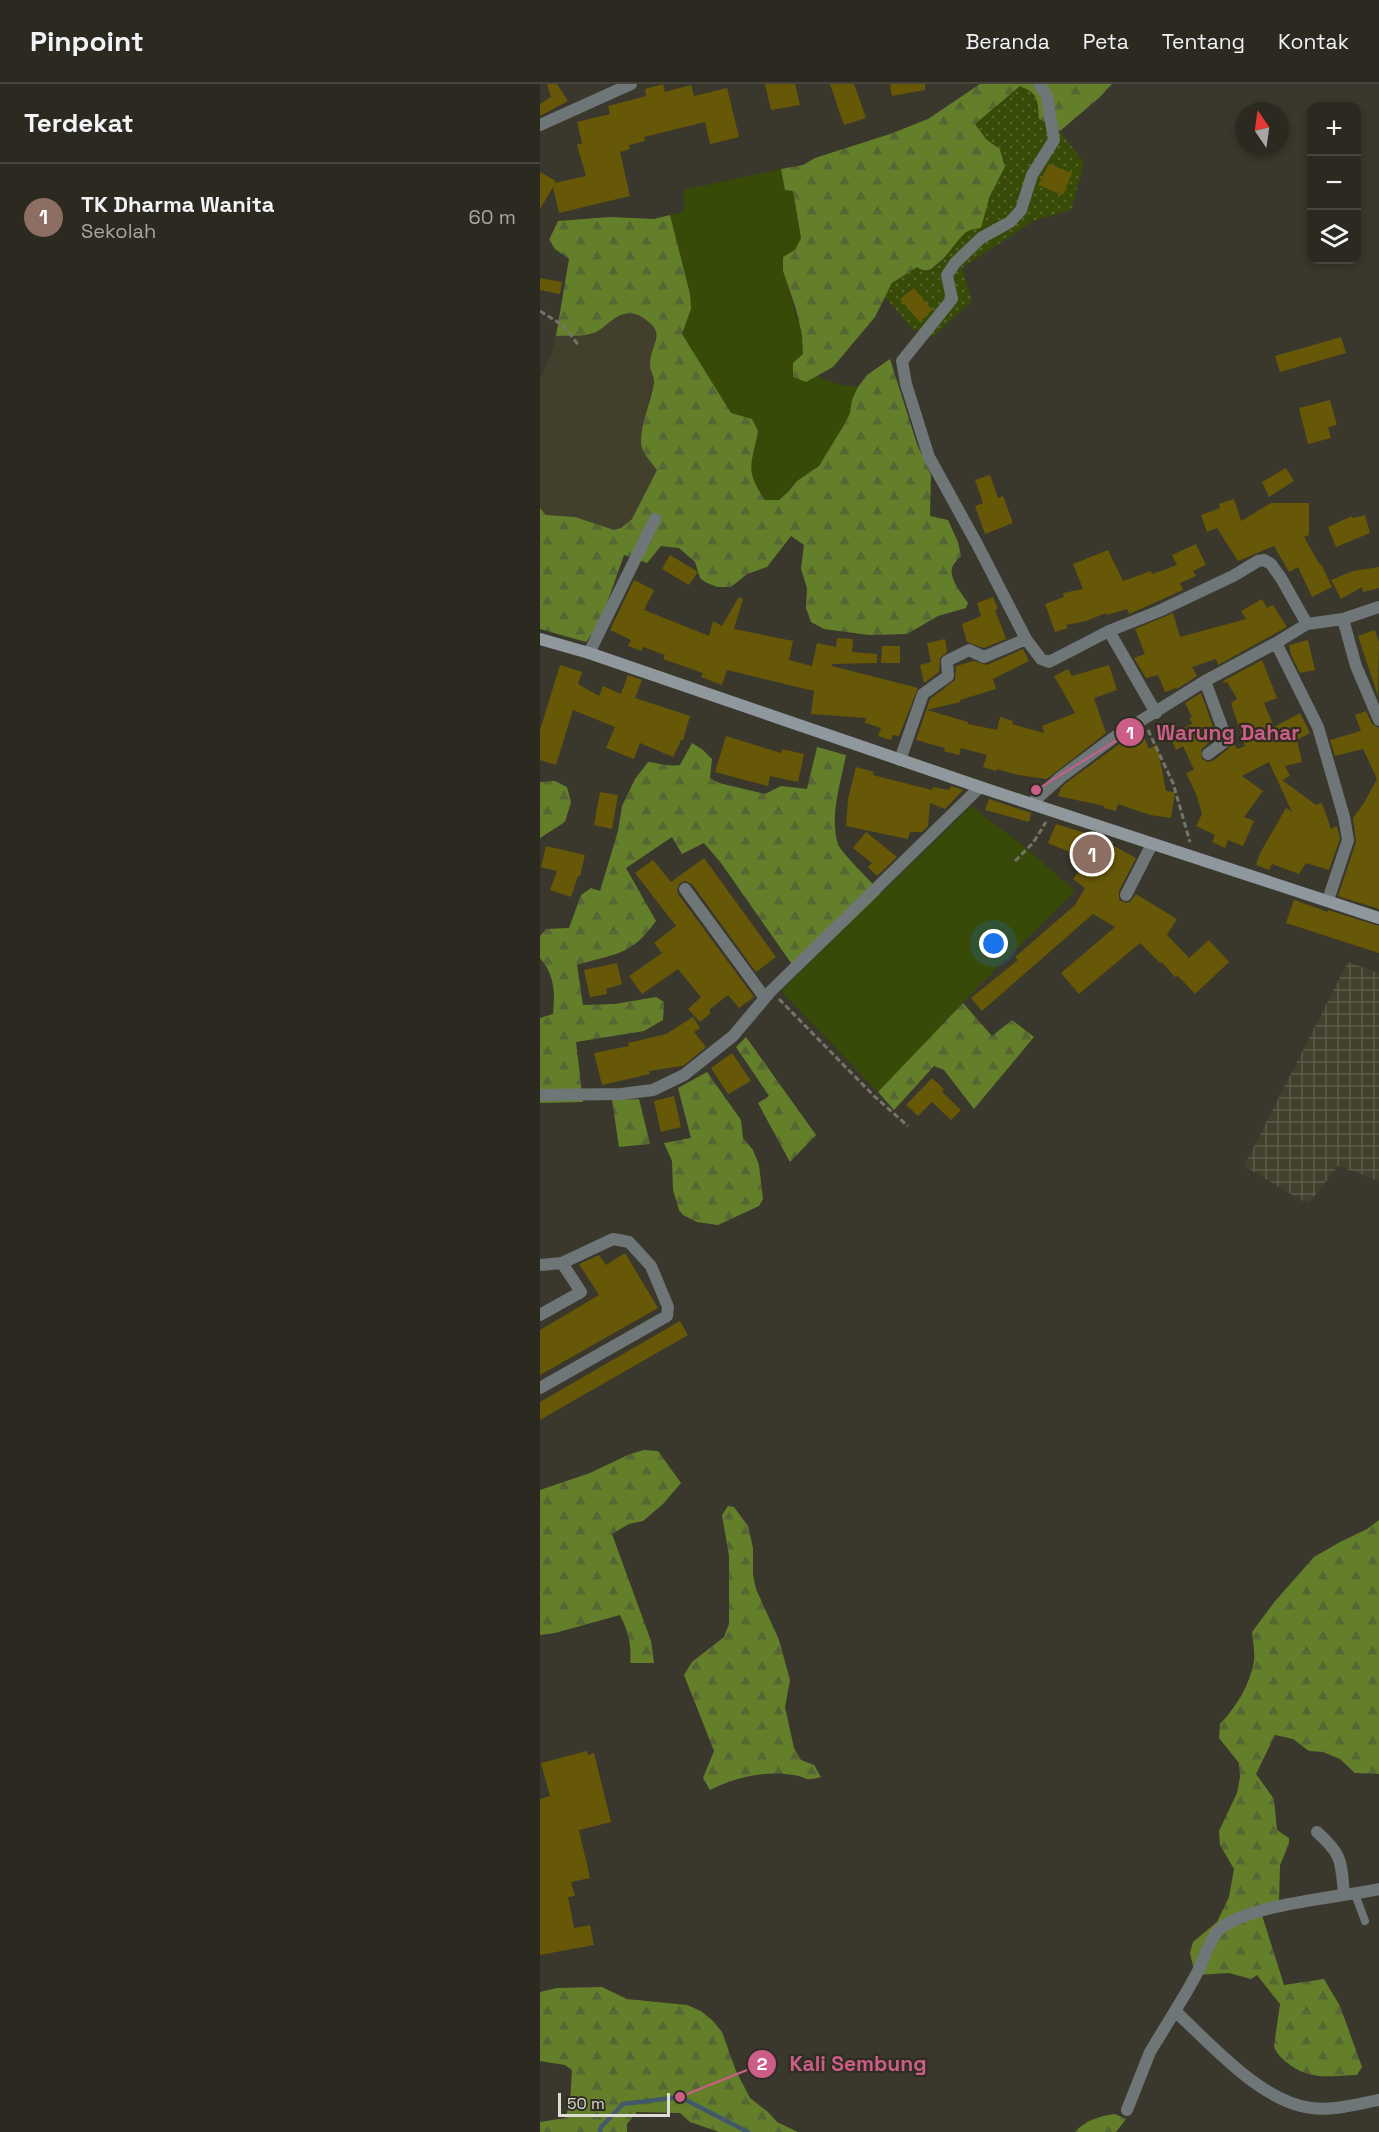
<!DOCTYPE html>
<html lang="id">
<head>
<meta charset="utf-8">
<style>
  body { margin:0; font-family:"Space Grotesk",sans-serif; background:#38352e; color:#f1f3f6 }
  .controls { position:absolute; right:18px; top:18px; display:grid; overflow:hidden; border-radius:12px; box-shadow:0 3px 9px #0003 }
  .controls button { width:54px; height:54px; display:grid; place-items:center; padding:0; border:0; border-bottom:2px solid #48453f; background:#2c2921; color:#f1f3f6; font:30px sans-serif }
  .compass { position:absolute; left:695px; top:18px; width:54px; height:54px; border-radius:50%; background:#2c2921; box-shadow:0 3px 9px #0003; rotate:347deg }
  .scale { position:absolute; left:18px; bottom:15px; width:112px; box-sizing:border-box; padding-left:6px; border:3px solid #dddcd5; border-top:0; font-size:16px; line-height:21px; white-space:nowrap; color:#dddcd5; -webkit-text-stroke:4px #2f2d22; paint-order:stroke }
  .you { position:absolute; left:454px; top:860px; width:21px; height:21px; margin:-15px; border:4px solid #fff; border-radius:50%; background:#1a73e8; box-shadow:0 0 0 9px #1a73e833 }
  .badge { display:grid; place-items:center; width:39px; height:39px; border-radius:50%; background:#f59c90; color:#fff; font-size:20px; font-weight:700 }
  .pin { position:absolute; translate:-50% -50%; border:3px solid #fff; box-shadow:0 2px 6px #0006 }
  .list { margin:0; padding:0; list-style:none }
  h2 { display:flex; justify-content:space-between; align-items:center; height:78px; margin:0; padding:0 24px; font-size:26px }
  h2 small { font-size:20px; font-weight:400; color:#a6a6a5 }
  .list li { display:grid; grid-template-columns:39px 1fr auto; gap:18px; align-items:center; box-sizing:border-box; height:108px; padding:0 24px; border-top:2px solid #48453f }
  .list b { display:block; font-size:22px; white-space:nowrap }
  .list p { margin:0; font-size:20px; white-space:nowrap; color:#a6a6a5 }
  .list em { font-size:20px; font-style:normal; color:#a6a6a5 }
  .icon { flex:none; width:33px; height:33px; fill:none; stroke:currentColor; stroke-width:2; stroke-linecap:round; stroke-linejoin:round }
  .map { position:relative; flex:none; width:839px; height:2048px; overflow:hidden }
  header { display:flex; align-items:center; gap:36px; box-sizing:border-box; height:84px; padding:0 30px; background:#2c2921; border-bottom:2px solid #48453f }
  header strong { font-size:28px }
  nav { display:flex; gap:33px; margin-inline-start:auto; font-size:21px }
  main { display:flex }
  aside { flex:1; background:#2c2921 }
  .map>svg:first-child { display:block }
</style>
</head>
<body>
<header>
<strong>Pinpoint</strong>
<nav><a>Beranda</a><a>Peta</a><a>Tentang</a><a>Kontak</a></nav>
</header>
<main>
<aside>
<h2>Terdekat<small></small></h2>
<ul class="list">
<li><span class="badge" style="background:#8d6e63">1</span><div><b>TK Dharma Wanita</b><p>Sekolah</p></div><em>60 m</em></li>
</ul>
</aside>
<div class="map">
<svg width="839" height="2048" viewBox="0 0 839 2048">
  <defs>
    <pattern id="industrial-grid" width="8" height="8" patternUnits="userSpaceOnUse" patternTransform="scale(1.5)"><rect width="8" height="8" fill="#433f2d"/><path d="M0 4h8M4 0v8" fill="none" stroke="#5e5a4b"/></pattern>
    <pattern id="forest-firs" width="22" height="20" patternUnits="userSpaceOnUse" patternTransform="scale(1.5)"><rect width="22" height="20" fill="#647f2a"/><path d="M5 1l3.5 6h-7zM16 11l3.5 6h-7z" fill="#566733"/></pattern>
    <pattern id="park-dots" width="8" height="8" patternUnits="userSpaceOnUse" patternTransform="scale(1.5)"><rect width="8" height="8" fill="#384a08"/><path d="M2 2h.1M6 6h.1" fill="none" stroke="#54642b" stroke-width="1.8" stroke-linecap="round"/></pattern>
  </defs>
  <rect width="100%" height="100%" fill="#3a372c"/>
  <path fill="#433f2d" d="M85,229l12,1 17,11 2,6 -1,11 -6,22 5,17 -6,21 -7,41 5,13 11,14 -25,49 -11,9 -7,2 -39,-13 -29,-2 -6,-7v-129l14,-32 2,-11 33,-2 13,-5 4,-6z"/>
  <path fill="url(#industrial-grid)" d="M808,878l31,11v208l-41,-15 -30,38 -64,-38z"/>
  <path fill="#384a08" d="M241,85l4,21 8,1 8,48 -6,11 -12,8v13l19,64 4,47 10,-6 22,8 20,3c-4,9 -5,17 -8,27 -4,13 -21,42 -31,52 -6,6 -14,9 -20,13 -15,12 -9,21 -33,22 -22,-31 -14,-36 -8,-70l-6,-12 -21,-5 -49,-80 9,-25 -7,-38 -14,-56 15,-4 -2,-21z
    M431,722l54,41 50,44 -99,98 -98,103 -97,-101z"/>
  <path fill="url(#forest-firs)" d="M440,0h132l-12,13 -40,34 -21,-12 -53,20 14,10 5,18 -15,29 -9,32 -15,4 -22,26 -15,13h-7l-30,12 -17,34 -42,50 -27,15 -13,-5v-14l10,-9 -1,-19 -6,-26 -13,-38v-14l12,-7 6,-12 -8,-47 -8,-1 -4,-21 22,-4 12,-7 75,-24 38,-15z
    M130,131l20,79 1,15 -9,25 49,79 21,6 6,12c-6,34 -14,38 7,69h14l9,-8 9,-11 22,-15 25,-41 6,-12 2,-13 6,-13 9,-12 23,-16 27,85 14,31 -1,41 18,4 10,22 3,14c-3,3 -8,8 -9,12 -3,11 10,26 16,35l-2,5 -28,8 -31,18 -38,1 -45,-6 -13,-7 -5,-14 1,-20 -6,-19 3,-24 -13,-9 -24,31 -20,7 -16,13h-14l-12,-5 -5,-4 -5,-16 -16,-14 -18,-2 -14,17 -23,-8 -24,68 -14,19 -46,-13v-121l6,7 29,2 39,13 7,-2 11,-9 25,-49c-6,-8 -16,-18 -16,-28 0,-20 10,-40 13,-59 1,-7 -6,-15 -4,-22 4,-23 16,-28 -8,-44 -5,-3 -12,-5 -18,-3 -9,2 -16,10 -23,15 -12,9 -31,6 -45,7l13,-77 -14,-10 -6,-9 9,-19 52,-4 44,2z
    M152,659l11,7 9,9 -2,19 9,5 46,11 16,-8 26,3 10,-42 29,8c-5,27 -17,62 -8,89 3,9 35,39 43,49l-83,80 -77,-110 -17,-20 -22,11 -10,-17 -46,31 30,53c-26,36 -41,32 -79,44l6,40 32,-1 41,-7 8,5 -1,18 -19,11 -68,11 7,60 -43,1v-85l13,-4c2,-21 2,-39 -13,-56v-22l6,-7 23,-1 12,-33 10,-7 9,3 18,-60 4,-25 13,-27 13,-17c11,1 20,5 32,3z
    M15,697l12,6 4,15 -6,20 -25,16v-56z
    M423,919l29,33 20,-16 22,17 -60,72 -30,-39 -10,-4 -40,44 -16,-18z
    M206,953l70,98 -26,27 -32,-59 11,-7 -33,-49z
    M167,988l34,48 2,18 10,12 6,15 4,34 -4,7 -41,19 -21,-3 -14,-7 -4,-5 -6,-20 -1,-29 -8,-18 27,-5 -13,-50z
    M99,1015l11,45 -31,3 -7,-47z
    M104,1366l14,1 23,32 -18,21 -20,17 -14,3 -17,10 39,107 3,22h-24c2,-18 -2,-32 -10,-48l-65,18 -15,2v-145l50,-17 40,-19z
    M188,1422l6,1 14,19 5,22v27l3,14 23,51 11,40 -5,27 9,41 7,12 13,5 7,12c-18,5 -11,1 -27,-2 -28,-5 -59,2 -84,15l-7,-12 11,-27 -30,-76 8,-13 32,-25 5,-13v-68l-7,-41z
    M839,1436v254l-24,-1 -15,-14 -17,-7 -14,-1 -16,-12 -18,-4 -19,39 18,25 3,31 12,8v6l-9,21 -1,35 -18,12 23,73 40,-6 16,27 22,61 -5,8c-28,1 -49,6 -72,-14 -5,-5 -9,-8 -11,-15l6,-42 -23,-29 -6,4 -22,-6 -34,2 -5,-22 3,-11 24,-20 12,-25 5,-28 -14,-24 -1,-14 18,-38 3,-16 -1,-14 -20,-25 1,-14c16,-17 30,-39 34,-63 1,-9 -1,-20 -2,-29l24,-32 38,-43 26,-15 27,-13z
    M62,1903l25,12 60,6 14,6 12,10 9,11 14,39 14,27 18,14 9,10 21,10h-79l-29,-10 -10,-9 -43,-1 -10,12v8h-87v-10l25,-4 5,-15 2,-33 -7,-5 -25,-4v-69l17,-4z
    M575,2030l11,5 -10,13h-41c11,-12 24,-16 40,-18z"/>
  <path fill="url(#park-dots)" d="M480,2c18,7 18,14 19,33l21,12 24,32 -13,47 -38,11 -71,47 10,33 -39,36 -21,-8 -27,-32 7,-14 25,-16c20,15 36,-27 50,-35 3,-3 10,-3 14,-4l9,-32 15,-29 -5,-18 -14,-10 -11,-15z"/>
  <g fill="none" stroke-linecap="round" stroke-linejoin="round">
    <path stroke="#42596c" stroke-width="4.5" d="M60,2048l1,-5 22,-23 57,-7 68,35"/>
  </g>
  <path fill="#675807" d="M7,0h10l11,17 -28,15v-12l11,-7z
    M123,0l2,8 26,-7 3,11 33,-8 12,49 -29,7 -5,-22 -61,15 1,4 -16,4 1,4 -10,3 10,44 -71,17 -6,-26 -13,22v-37l16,9 -1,2 31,-7 -9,-31 5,-2 -5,-21 33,-8 -2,-8 38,-10 -1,-7z
    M225,0h30l5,21 -29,5z
    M290,0h24l12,34 -22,7z
    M350,0h35v6l-33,6z
    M509,80l23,9 -9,22 -25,-10z
    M0,194l22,4 -2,12 -20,-4z
    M374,204l18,22 -12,12 -20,-23z
    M801,253l5,16 -66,19 -5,-16z
    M790,316l7,25 -9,2 3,11 -23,6 -9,-36z
    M746,384l8,13 -25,16 -7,-15z
    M450,391l8,23 5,-2 10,27 -28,11 -10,-28 8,-3 -8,-23z
    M694,415l7,22 30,-18h38v32l-5,2 16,28 1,-1 11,23 -20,10 -14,-30 -9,5 -15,-26 -36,15 -21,-33 -10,4 -6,-17 19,-7 -1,-4z
    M825,431l5,18 -34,14 -8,-20 24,-11 1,2z
    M656,460l10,21 -13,6 3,5 -16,7 3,7 -54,24 -2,-5 -20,6 -1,-2 -20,8 -20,4 2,3 -13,4 -10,-28 19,-7 -1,-4 20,-4 -10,-25 35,-14 15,31 28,-10 1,3 25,-9 -5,-10z
    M130,471l28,17 -9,13 -27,-16z
    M839,483v21l-16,4 -1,-5 -21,12 -10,-19 22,-9z
    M94,496l20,10 -10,20 65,26 4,-15 9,5 17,-29 4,2 -9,30 59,12 -4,19 23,6 5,-23 19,4 1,-9 16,1 -1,13 25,2v9l-45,1v2l86,22 -19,48 -6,-1 -2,5 -13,-4 3,-8 -16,-5 1,-5 -55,-4 3,-23 -87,-21 -5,15 -21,-8 2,-4 -40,-14 2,-4 -22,-8 -2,4 -13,-5 3,-6 -21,-10z
    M453,513l5,12 -3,1 11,29 -22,9 -17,-6 -5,-18 19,-8 -4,-13z
    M722,515l5,9 6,-3 14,22 -69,38 -2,-6 -24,8 5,9 -20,13 -1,-1 -11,4 -7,-17 -12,3 -12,-20 11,-4 -10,-25 38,-16 7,24 66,-18 -5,-8z
    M835,546l4,12 -1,54 -20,-60z
    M405,555l2,13 -7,6 -1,14 -15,11 -4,-18 11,-3 -4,-19z
    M768,556l7,30 -15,3 -9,-18 -2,-10z
    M342,562h18v17h-19z
    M483,565l6,12 -36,18 3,10 -36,11v2l-33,8 41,12v2l29,6 3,-13 13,4 -1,3 32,9 -2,-7 33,-13 -21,-37 14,-7 4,7 37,-11 8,25 -23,8 12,35 -59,46 -29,-4 -21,-6 -1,2 -13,-4 4,-12 -26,-7 -2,7 -15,-4 1,-3 -29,-8 14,-41 25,-19 1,-14 18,-5 13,4z
    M722,576l15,38 -13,5 10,24 26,-14 10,20 -13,7 5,22 -17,4 5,10 -8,4 34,25 6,-2 9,26 6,-3 3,13 -11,31 -23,-7 -7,11 -27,-10 -3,6 -13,-5 4,-12 26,-45 6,4 -23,-50 -27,14 21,15 -19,26 10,4 -11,25 -15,-6 -3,8 -13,-6 3,-7 -19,-9 6,-12 -6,-20 -10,-21 8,-3 -11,-24 -7,4 -6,-14 23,-13 -4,-4 3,-2 -7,-14 16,-10 15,42 -15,15 1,9 6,3 5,-1 15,-12 4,-9 5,9 8,-3 -14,-43 6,-4 -10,-17 -3,1 -1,-2z
    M20,581l22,7 -4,12 21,12 4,-10 18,8 7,-19 14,5 -7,18 55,18 -7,24h-2l-8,17 -33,-14 -6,16 -28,-11 9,-21 -42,-17 -17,55 -16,-5v-30z
    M826,627l6,13 7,4v181l-41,-13 18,-54 -3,-24 11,-15 13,-24 -14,-30 -28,7 -5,-16 31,-9 -6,-16z
    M602,648l7,17 8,-5 9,47 9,1 -4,26 -21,-3 -32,-11 -2,7 -12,-3v-2l-46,-10 3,-8 5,-5 52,-38z
    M186,652l55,17 1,-4 22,5 -6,28 -28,-6 -2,10 -53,-14z
    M316,683l18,5 -1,3 59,15 1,-3 16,3 2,-4 12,4 -18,19 -15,-6 -2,23 -6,6h-12l-2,7 -62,-13 2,-27z
    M60,708l18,3 -6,34 -18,-4z
    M449,715l42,14 -2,9 -44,-12z
    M516,740l58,18 -2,3 24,13 -17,33v9l7,3 4,-1 6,-8 41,25 -10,16 22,23 20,-18 20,22 -34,32 -17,-18 -3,1 -13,-15 -2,1 -20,-20 -61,51 -18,-21 54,-46 -22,-13 -111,97 -11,-13 47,-38 -3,-3 60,-52 10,-17 -12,-9 14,-20 -39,-16z
    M326,748l31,25 -20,19 -9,-9 4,-4 -19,-15z
    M6,762l39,9 -5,21h-2l-7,21 -21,-7 7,-19 -16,-4z
    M164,774l72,99 -20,15 -64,-88 -7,-3 -5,2 -3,6 1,5 76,103 -15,11 -11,-13 -19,15 2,3 -11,9 -12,-13 13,-12 -23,-28 -36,25 -13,-18 33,-23 -8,-10 22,-17 -41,-53 18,-13 18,22z
    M754,816l34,12v-2l51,16v27l-93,-30z
    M77,879l5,21 -16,5 1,5 -17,3 -6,-27z
    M153,933l7,11 -6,4 12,15 -23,19 -34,5 1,3 -48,11 -8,-32 35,-7 -1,-3 38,-9z
    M192,969l19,28 -23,13 -17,-26z
    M392,994l12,11 -2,3 19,18 -10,10 -19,-18 -14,14 -12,-11z
    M134,1012l7,31 -20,5 -7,-31z
    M85,1169l33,55 -118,67v-45l59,-35 -20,-31 20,-9 7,10z
    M140,1237l8,14 -148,85v-18z
    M47,1667l1,4 6,-2 17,69 -32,8 11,48 -19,4 4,14 -7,1 6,31 16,-3 4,20 -54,10v-156l10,-3 -9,-33z"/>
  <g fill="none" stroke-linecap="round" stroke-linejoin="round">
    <path stroke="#76736a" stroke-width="3" stroke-dasharray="6 3" stroke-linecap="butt" d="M0,227l24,15 15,20
      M608,646l25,53 17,59
      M475,777l18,-18 13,-21
      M239,915l95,97 34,30"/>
    <path stroke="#6f7678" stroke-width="8" d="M815,1810l10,27"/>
    <path stroke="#6f7678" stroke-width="12" d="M0,41l91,-41
      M803,535l13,47 23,54
      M569,547l47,82
      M486,555l15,20 8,3 60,-31 50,-20 74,-35 25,-15 6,-1 7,4 10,14 26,46
      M736,559l42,84 26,90 4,23 -20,60
      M49,569l66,-134
      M665,597l20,54 -2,8 -15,11
      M360,676l23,-66 25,-18 -1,-15 22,-11 15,7 42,-18 -49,-95 -48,-87 -23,-73 -4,-23 50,-62 -5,-24 8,-12 26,-25 29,-16 11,-12 11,-35 22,-35 -7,-44 -8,-12
      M492,719l29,-26 52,-39 92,-57 71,-38 31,-19 36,-5 36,-12
      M145,805l80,109
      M586,811l26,-51
      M0,1011l81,-1 32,-4 31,-15 49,-39 38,-45 209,-204
      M0,1181l22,-2 51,-24 16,3 22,24 17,41 -1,9 -127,72
      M0,1231l41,-23 -19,-29
      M777,1748c26,23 24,30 27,63
      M839,1805c-37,8 -141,16 -163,44 -8,11 -12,26 -18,38 -7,14 -15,27 -23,40 36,33 86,91 136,97 22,3 46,-4 68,-8
      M587,2026l23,-58 25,-41"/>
    <path stroke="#8e989d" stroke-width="12" d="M0,555l49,14 391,134 399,131"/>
  </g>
  <path fill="none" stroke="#cb5d86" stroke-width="2" d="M496 706L590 648M140 2013L222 1980"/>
  <g fill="#cb5d86" stroke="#2f2d22" stroke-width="2">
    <circle cx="496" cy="706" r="6"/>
    <circle cx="140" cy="2013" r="6"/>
    <circle cx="590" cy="648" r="15"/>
    <circle cx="222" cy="1980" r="15"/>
  </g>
  <g font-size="18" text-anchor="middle" font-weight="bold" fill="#fff">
    <text x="590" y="655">1</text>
    <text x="222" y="1986">2</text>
  </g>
  <g font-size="21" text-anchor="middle" font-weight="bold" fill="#cb5d86" stroke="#2f2d22" stroke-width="4.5" stroke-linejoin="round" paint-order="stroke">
    <text x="688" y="656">Warung Dahar</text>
    <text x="318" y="1987">Kali Sembung</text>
  </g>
</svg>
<div class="controls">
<button>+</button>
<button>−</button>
<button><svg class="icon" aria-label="layers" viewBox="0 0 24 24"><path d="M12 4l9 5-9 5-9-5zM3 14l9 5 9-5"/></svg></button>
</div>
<svg class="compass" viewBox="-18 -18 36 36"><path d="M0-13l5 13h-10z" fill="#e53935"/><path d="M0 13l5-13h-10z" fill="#a6a6a5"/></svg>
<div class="scale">50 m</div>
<div class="you"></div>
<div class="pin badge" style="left:552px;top:770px;background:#8d6e63">1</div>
</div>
</main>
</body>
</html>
